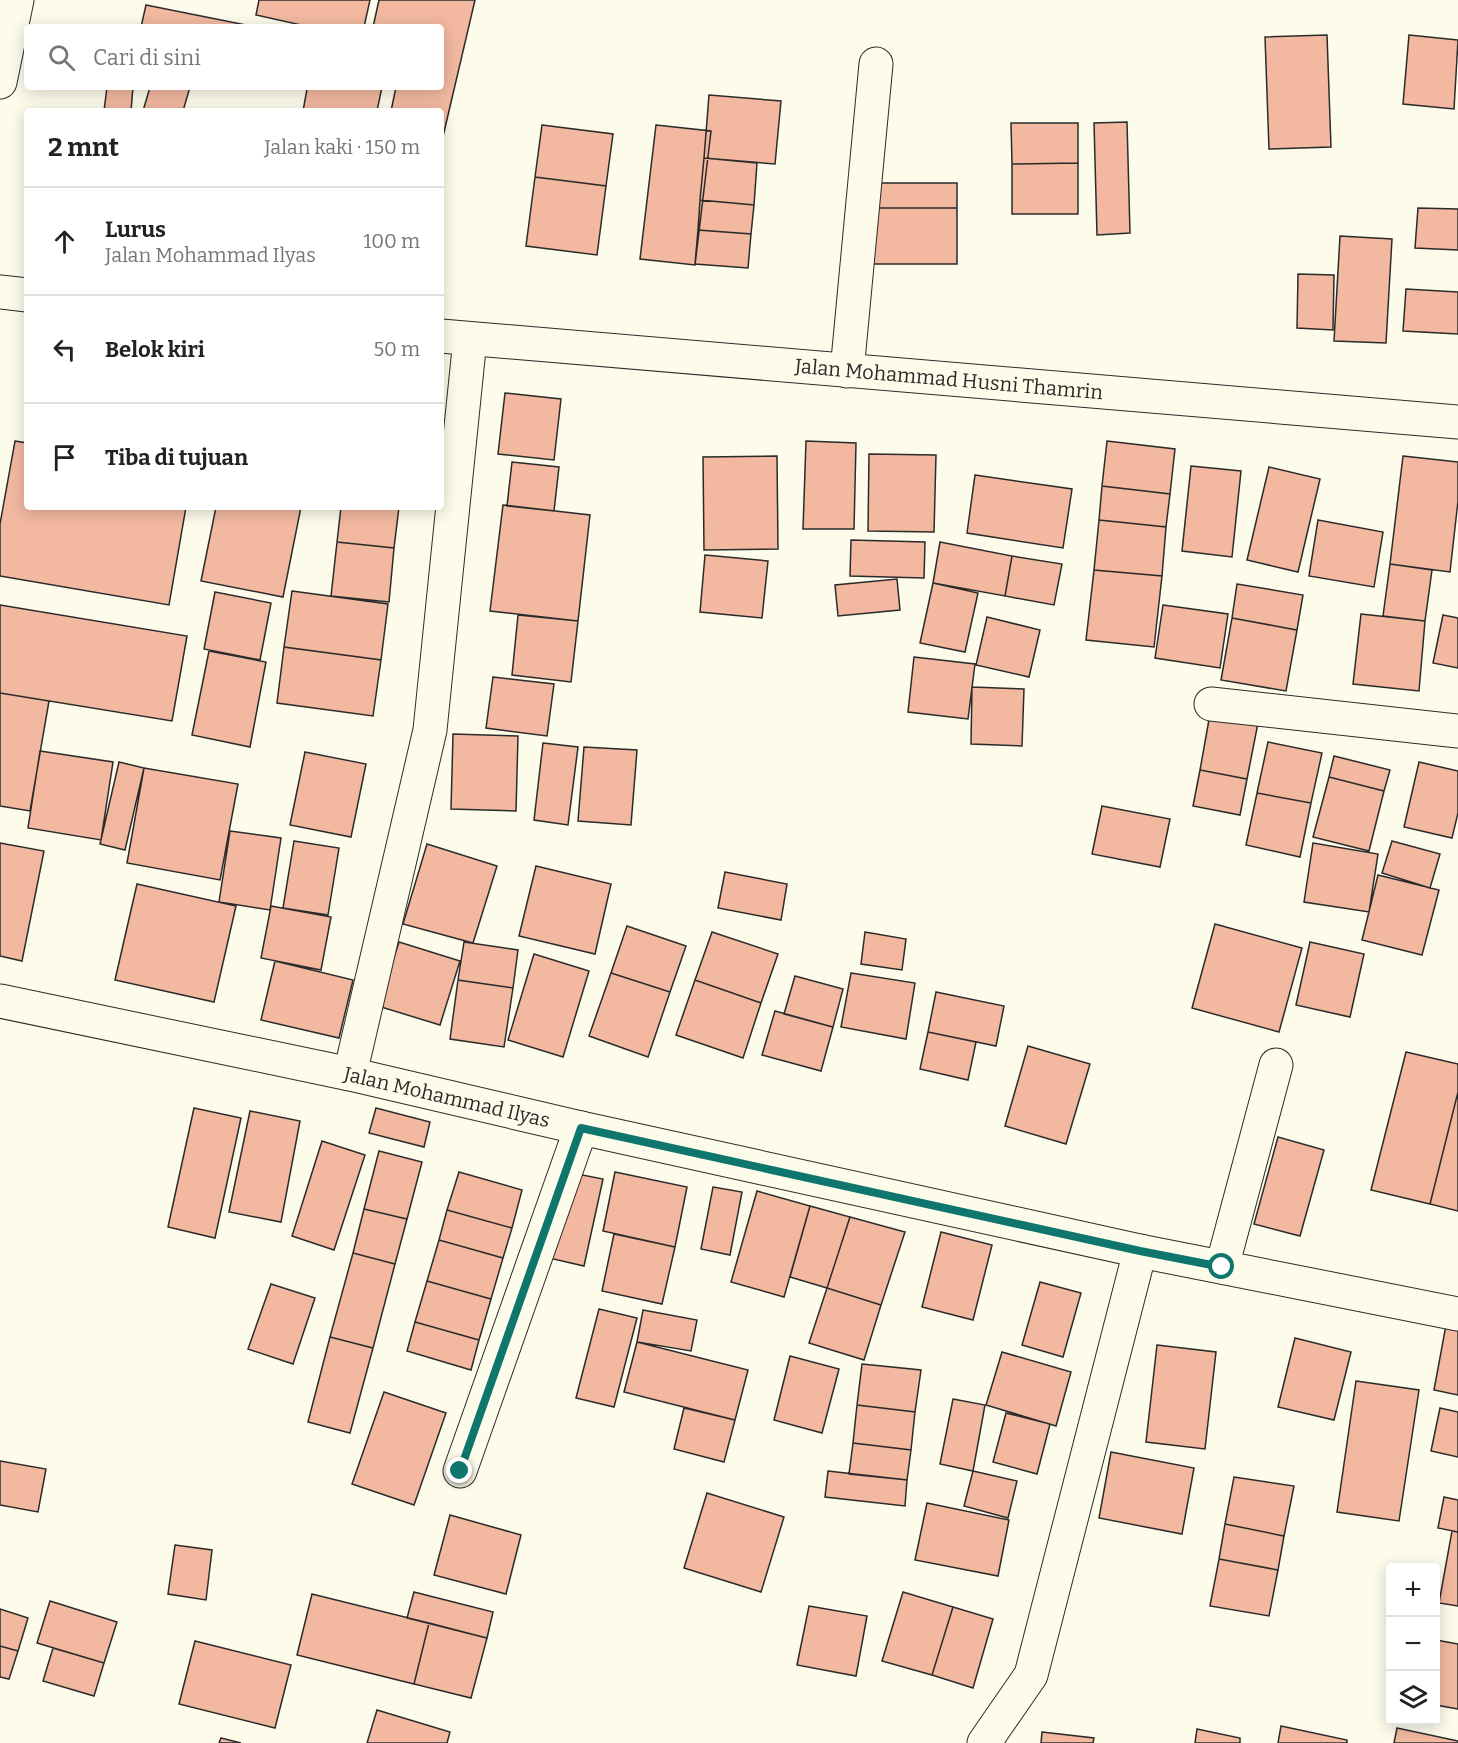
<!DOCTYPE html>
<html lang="id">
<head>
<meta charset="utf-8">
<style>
  body { margin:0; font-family:Bitter,serif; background:#f2f2f2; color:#222 }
  .controls { position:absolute; right:18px; bottom:18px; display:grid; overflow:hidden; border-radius:6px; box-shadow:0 3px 15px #0003 }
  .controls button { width:54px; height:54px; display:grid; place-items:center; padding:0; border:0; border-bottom:2px solid #e0e0e0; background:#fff; color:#222; font:30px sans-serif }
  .stop { position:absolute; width:18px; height:18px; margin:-14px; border:4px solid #0f766e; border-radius:50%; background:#fff }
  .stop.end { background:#0f766e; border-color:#fff; box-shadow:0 2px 6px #0008 }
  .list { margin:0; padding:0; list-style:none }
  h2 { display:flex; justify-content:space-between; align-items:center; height:78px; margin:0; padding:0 24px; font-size:26px }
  h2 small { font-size:20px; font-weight:400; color:#767676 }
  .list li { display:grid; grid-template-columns:39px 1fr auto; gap:18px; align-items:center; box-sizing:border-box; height:108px; padding:0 24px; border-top:2px solid #e0e0e0 }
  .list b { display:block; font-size:22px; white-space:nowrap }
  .list p { margin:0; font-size:20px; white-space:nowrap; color:#767676 }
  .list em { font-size:20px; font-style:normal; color:#767676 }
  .icon { flex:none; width:33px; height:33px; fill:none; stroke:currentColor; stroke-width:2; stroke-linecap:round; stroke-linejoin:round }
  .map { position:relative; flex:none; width:1458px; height:1743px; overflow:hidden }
  .search { position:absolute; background:#fff; box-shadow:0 3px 15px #0003; left:24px; top:24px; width:420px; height:66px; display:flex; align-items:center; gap:15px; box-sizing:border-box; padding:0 21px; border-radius:6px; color:#767676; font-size:22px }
  .panel { position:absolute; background:#fff; box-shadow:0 3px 15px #0003; left:24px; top:108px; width:420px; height:402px; border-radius:6px }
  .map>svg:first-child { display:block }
</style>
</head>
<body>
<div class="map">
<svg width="1458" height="1743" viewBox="0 0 1458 1743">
  <rect width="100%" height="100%" fill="#fdfbea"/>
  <path fill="#f2b8a0" stroke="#2b2b2b" stroke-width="1.5" d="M259,0h111l-6,27h-54l-54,-12z
    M379,0h96l-34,145v-34h-50l5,-24h45v-60h-68z
    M146,5l110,22h-115z
    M1327,35l4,112 -62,2 -4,-112z
    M1409,35l49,5 -4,69 -51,-5z
    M107,87h26l-2,24h-27z
    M150,87h40l-7,24h-40z
    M296,87h86l-5,24h-74l4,-22z
    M709,95l72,6 -6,63 -71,-6z
    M1127,122l3,111 -33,2 -3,-112z
    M1011,123h67v40l-66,1z
    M542,125l71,9 -7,52 -71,-9z
    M656,125l55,6 -16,134 -55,-6z
    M704,158l53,5 -3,42 -54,-5z
    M1078,163v51h-66v-50z
    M535,177l71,9 -9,69 -71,-9z
    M872,183h85v25h-85z
    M700,200l54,5 -3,29 -53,-4z
    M872,208h85v56h-85z
    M1418,208l40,1v41l-43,-2z
    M698,230l53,4 -3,34 -53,-4z
    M1340,236l52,3 -6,104 -52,-2z
    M1298,274l36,1 -1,55 -36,-2z
    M1406,289l52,3v42l-55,-3z
    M505,393l56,6 -7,61 -56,-6z
    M15,441l12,2v64h159l-17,98 -169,-29v-52z
    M806,441l50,2 -2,86h-51z
    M1107,441l68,8 -5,45 -68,-8z
    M869,454l67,1 -2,77 -66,-1z
    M777,456l1,93 -74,1 -1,-93z
    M1403,456l55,6v39l-8,71 -60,-8z
    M512,462l47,5 -5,44 -47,-5z
    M1191,466l50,5 -9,86 -50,-6z
    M1269,467l51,12 -22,93 -51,-12z
    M975,475l97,14 -9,59 -96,-15z
    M1102,486l68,8 -4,33 -67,-7z
    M503,505l87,10 -12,106 -88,-10z
    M216,507h85l-18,90 -82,-16z
    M341,507h58l-5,41 -57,-6z
    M1099,520l67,7 -4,49 -68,-6z
    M1318,520l65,12 -9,55 -65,-11z
    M851,540l74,2 -1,36 -74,-2z
    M337,542l57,6 -5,54 -58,-6z
    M940,542l72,14 -7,40 -72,-13z
    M705,555l63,6 -6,57 -62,-6z
    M1012,556l50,8 -8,41 -49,-9z
    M1390,564l42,6 -7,51 -42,-5z
    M1094,570l68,6 -8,71 -68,-7z
    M897,579l3,31 -62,6 -3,-31z
    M933,583l45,10 -13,59 -45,-9z
    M1237,584l66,11 -6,35 -65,-12z
    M292,591l96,13 -7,56 -97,-13z
    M215,592l56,11 -11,57 -56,-11z
    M0,605l187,31 -15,85 -172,-28z
    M1163,605l65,9 -8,54 -65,-10z
    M1361,614l64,7 -6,70 -66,-7z
    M518,615l60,6 -7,61 -59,-7z
    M1443,615l15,3v50l-25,-5z
    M987,617l53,13 -11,47 -53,-12z
    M1232,618l65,12 -11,61 -65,-11z
    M284,647l97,13 -8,56 -96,-13z
    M209,651l57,11 -16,85 -58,-12z
    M914,657l61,7 -7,55 -60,-7z
    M493,677l61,7 -7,52 -61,-8z
    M972,687l52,2 -2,57 -51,-2z
    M0,693l49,8 -19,110 -30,-5z
    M1210,714l48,9 -11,56 -47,-9z
    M453,734l65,2 -2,75 -65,-2z
    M1268,742l54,11 -11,50 -54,-10z
    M543,743l35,4 -10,78 -34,-5z
    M584,747l53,3 -6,75 -53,-4z
    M40,751l73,11 -12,78 -73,-12z
    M305,752l61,12 -15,73 -61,-12z
    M1334,756l56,14 -6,21 -55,-14z
    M119,762l25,6 -19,82 -25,-6z
    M1419,762l39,9v42l-6,25 -48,-11z
    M144,768l94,16 -18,96 -93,-17z
    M1200,770l47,9 -7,36 -47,-9z
    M1329,777l55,14 -15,60 -56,-14z
    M1257,793l54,10 -11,54 -54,-12z
    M1102,806l68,13 -10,48 -68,-13z
    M230,831l51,7 -11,72 -51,-8z
    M294,841l45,7 -11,67 -45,-7z
    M1392,841l48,13 -10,34 -48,-15z
    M0,843l44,8 -22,110 -22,-5z
    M1313,843l65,11 -9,58 -65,-10z
    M427,844l70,22 -24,77 -70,-19z
    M536,866l75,18 -16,70 -76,-18z
    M725,872l62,12 -6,36 -63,-12z
    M1378,875l61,15 -17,65 -60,-15z
    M137,884l99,22 -22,96 -99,-22z
    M271,906l60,11 -10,53 -60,-12z
    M1215,924l87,24 -23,84 -87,-24z
    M627,926l59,20 -16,46 -59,-19z
    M712,932l66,22 -17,49 -66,-23z
    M865,932l41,7 -4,31 -41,-6z
    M399,942l61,19 -20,64 -62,-19z
    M464,942l54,8 -5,38 -55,-8z
    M1310,942l54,12 -14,63 -54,-12z
    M534,954l55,17 -26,86 -55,-17z
    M275,961l78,19 -14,58 -78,-18z
    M611,973l59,19 -22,65 -59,-21z
    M851,973l64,10 -9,56 -65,-12z
    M795,976l48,13 -10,38 -49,-13z
    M458,980l55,8 -9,59 -54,-8z
    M695,980l66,23 -18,55 -67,-23z
    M936,992l68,14 -8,40 -68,-14z
    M775,1011l58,16 -12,44 -59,-16z
    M928,1032l48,10 -8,38 -48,-11z
    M1028,1046l62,18 -24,80 -61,-18z
    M1406,1052l52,12v28l-28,112 -59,-14z
    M1458,1092v119l-28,-7z
    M194,1108l47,10 -26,120 -47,-11z
    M376,1108l54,14 -6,25 -55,-14z
    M250,1111l50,10 -19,101 -52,-10z
    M1278,1137l46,13 -24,86 -46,-12z
    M322,1141l43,14 -31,95 -42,-14z
    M379,1151l43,11 -15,57 -43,-10z
    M459,1172l63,18 -10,38 -65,-18z
    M567,1172l36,7 -19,87 -35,-8z
    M615,1172l72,15 -12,60 -72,-16z
    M713,1187l29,5 -12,63 -29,-6z
    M757,1191l53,15 -26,91 -53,-15z
    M810,1206l40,11 -23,71 -37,-11z
    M364,1209l43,10 -12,45 -42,-11z
    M447,1210l65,18 -9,30 -64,-18z
    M850,1217l55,15 -24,73 -54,-17z
    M941,1232l51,13 -19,75 -51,-13z
    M614,1234l61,13 -13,57 -60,-13z
    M439,1240l64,18 -12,41 -64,-18z
    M353,1253l42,11 -22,84 -43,-11z
    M427,1281l64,18 -12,41 -64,-18z
    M1040,1282l41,11 -18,64 -41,-12z
    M271,1284l44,14 -22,66 -45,-15z
    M827,1288l54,17 -17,55 -55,-17z
    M599,1309l38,9 -23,89 -38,-9z
    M643,1310l54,10 -6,31 -54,-9z
    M415,1322l64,18 -8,30 -64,-19z
    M1446,1325l12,2v68l-24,-5z
    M330,1337l43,11 -23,85 -42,-11z
    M1295,1338l56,14 -17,68 -56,-13z
    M637,1342l111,28 -13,50 -111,-28z
    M1157,1345l59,7 -11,97 -59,-7z
    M1002,1352l69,20 -15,54 -70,-21z
    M790,1356l49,13 -17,64 -48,-13z
    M862,1364l59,6 -6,42 -58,-7z
    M1356,1381l63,9 -20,131 -62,-9z
    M384,1392l62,21 -32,92 -62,-21z
    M953,1399l32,6 -12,66 -33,-7z
    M857,1405l58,7 -4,38 -58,-7z
    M684,1408l51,12 -11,42 -50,-13z
    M1440,1408l18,4v45l-27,-6z
    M1006,1413l44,11 -13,50 -44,-12z
    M853,1443l58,7 -4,30 -58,-6z
    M1111,1452l83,16 -12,66 -83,-16z
    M0,1461l46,8 -8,43 -38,-7z
    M828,1471l79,9 -2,26 -80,-9z
    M973,1471l44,10 -9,37 -44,-12z
    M1234,1477l60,9 -10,50 -59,-12z
    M707,1493l77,24 -23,75 -77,-24z
    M1444,1497l14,3v32l-20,-4z
    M927,1503l82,17 -11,56 -83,-16z
    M450,1515l71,20 -15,59 -72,-19z
    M1225,1524l59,12 -6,34 -59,-11z
    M1452,1531l6,1v74l-19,-3z
    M175,1545l37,5 -6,50 -38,-6z
    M1219,1559l59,11 -9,46 -59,-10z
    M414,1592l79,20 -6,26 -80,-20z
    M903,1592l50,15 -21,68 -50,-14z
    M312,1594l117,29 -15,61 -117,-29z
    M50,1601l67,21 -13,41 -67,-20z
    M809,1606l58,10 -11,60 -59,-11z
    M953,1607l40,12 -20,69 -41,-13z
    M0,1609l28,9 -10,33 -18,-5z
    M429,1623l58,15 -16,60 -57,-14z
    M1436,1640l22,4v65l-22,-4z
    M195,1641l96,24 -16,63 -96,-24z
    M0,1646l18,5 -9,28 -9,-2z
    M53,1648l51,15 -10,33 -51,-15z
    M377,1710l73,22 -3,11h-80z
    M1281,1726l66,14v3h-69z
    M1397,1728l61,13v2h-64z
    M1197,1729l43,9v5h-45z
    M1042,1732l52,6 -1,5h-52z
    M221,1738l20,5h-22z"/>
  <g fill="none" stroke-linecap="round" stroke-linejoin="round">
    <defs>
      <path id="street" d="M847,371l29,-307
        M1211,704l247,27
        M350,1074l80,-344 40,-391
        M1222,1267l54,-202
        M460,1471l121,-343
        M984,1743l47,-68 109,-424"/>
      <path id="secondary" d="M0,82l17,-82
        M0,292l27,3
        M441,336l1017,86
        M0,1001l350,73 231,54 559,123 318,63"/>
    </defs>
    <use href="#street" stroke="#2b2b2b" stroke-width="35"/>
    <use href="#secondary" stroke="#2b2b2b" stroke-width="35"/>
    <use href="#street" stroke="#fdfbea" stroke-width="33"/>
    <use href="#secondary" stroke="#fdfbea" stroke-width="33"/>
  </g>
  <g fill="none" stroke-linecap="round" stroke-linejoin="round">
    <path stroke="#0f766e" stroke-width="8" d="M460,1471l121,-343 559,123 82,16"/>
  </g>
  <g text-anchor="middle" stroke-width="4.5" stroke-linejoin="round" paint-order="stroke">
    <g font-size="20" fill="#2b2b2b" stroke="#fdfbea">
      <text transform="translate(949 379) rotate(5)" y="7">Jalan Mohammad Husni Thamrin</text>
      <text transform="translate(447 1097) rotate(13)" y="7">Jalan Mohammad Ilyas</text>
    </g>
  </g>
</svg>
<div class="controls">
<button>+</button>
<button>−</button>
<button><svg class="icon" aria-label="layers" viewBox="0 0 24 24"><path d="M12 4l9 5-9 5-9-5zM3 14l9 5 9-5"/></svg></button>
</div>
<div class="stop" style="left:1222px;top:1267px"></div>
<div class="stop end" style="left:460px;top:1471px"></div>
<div class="search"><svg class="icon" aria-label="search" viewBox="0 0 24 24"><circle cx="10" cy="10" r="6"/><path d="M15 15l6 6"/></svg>Cari di sini</div>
<section class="panel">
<h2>2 mnt<small>Jalan kaki · 150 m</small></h2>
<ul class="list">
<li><svg class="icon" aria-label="ahead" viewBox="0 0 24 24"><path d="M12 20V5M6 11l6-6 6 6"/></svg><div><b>Lurus</b><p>Jalan Mohammad Ilyas</p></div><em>100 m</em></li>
<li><svg class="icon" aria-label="left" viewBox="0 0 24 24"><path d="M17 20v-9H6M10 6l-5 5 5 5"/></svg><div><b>Belok kiri</b></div><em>50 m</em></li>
<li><svg class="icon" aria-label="arrive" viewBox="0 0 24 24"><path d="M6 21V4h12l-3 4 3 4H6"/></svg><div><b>Tiba di tujuan</b></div></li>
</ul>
</section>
</div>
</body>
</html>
